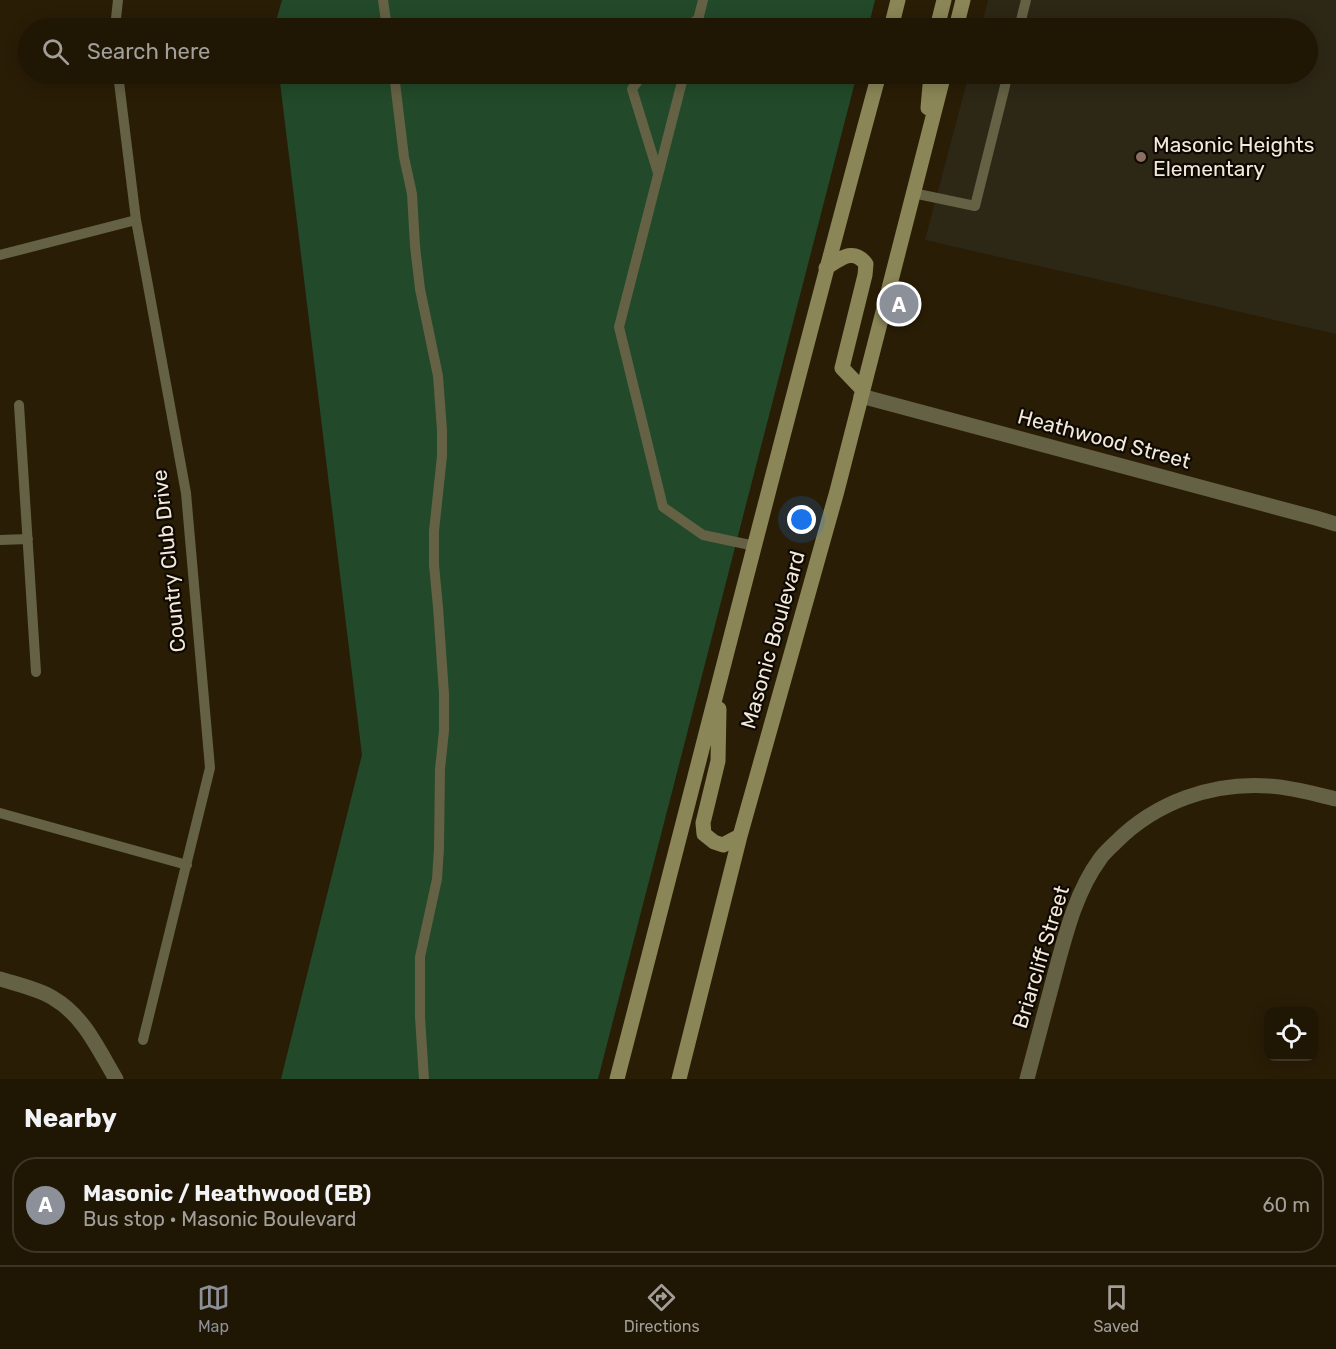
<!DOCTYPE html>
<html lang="en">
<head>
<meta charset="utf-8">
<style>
  body { margin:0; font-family:Rubik,sans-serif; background:#2d2313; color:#f1f3f6 }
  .controls { position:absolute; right:18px; bottom:18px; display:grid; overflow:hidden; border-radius:12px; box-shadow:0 3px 15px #0003 }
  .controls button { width:54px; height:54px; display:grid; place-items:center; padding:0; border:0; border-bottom:2px solid #3d3526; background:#201604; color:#f1f3f6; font:30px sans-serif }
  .you { position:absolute; left:802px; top:520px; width:21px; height:21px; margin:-15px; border:4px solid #fff; border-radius:50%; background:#1a73e8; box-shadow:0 0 0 9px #1a73e833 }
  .badge { display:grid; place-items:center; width:39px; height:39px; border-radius:50%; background:#8c9099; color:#fff; font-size:20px; font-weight:700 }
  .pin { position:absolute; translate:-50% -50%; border:3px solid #fff; box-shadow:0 2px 6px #0006 }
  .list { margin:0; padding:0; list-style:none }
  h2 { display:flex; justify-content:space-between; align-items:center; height:78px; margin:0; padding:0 24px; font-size:26px }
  h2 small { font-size:20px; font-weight:400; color:#a29f9a }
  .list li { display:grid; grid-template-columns:39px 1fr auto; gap:18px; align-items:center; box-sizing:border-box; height:96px; margin:0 12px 12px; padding:0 12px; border:2px solid #3d3526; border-radius:24px }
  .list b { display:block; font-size:22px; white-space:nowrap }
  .list p { margin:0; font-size:20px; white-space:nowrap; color:#a29f9a }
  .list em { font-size:20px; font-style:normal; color:#a29f9a }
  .icon { flex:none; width:33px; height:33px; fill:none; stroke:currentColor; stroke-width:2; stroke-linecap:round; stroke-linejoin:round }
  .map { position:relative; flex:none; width:1336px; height:1079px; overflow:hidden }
  .search { position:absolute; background:#201604; box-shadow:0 3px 15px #0003; left:18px; right:18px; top:18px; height:66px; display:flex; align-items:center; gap:15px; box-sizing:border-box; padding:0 21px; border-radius:33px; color:#a29f9a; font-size:22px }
  .sheet { height:186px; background:#201604 }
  nav { display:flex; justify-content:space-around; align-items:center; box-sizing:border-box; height:84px; border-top:2px solid #3d3526; background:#201604; font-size:16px; color:#a29f9a }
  nav a { display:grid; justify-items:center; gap:3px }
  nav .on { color:#8c9099 }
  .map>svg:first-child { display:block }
</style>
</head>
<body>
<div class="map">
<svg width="1336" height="1079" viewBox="0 0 1336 1079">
  <rect width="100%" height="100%" fill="#2a1d06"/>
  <path fill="#2d2716" d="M988,0h348v334l-411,-94 44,-166h339v-46h-327z"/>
  <path fill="#224929" d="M282,0h593l-7,28h-594z
    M279,74h578l-259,1005h-317l81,-324z"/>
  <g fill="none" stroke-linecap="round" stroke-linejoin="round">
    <path stroke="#646144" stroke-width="10" d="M383,0l4,28
      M115,28l3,-28
      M685,28l13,-9
      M696,28l7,-28
      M1019,28l7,-28
      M118,74l18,146 50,273 24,275 -67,272
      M394,74l10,83 8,37 3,52 5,43 18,87 4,54v26l-8,75v34l4,42 6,87v37l-4,38 -1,79 -2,31 -17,78v60l4,62
      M643,74l-11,15 26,84
      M684,74l-65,253 44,180 40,28 52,11
      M913,193l62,13 33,-132
      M0,255l136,-35
      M19,405l17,267
      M0,540l28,-1
      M0,813l187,52"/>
    <path stroke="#646144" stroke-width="15" d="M861,396l455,122 20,6
      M0,979c16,5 39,10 53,19 31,18 45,51 63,81
      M1027,1079c9,-34 18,-68 27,-102 11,-40 21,-84 46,-118 4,-6 10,-11 16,-17 40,-40 96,-60 153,-56 21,1 46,8 67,13"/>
    <path stroke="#8b8657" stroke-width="15" d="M891,28l7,-28
      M937,28l7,-28
      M956,28l7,-28
      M928,108l3,-34
      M826,268c14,-9 27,-21 40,-4l-1,11 -23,93 21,22
      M719,709l-1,52 -15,62 1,11 10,8 9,3 17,-9
      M617,1079c87,-335 171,-671 262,-1005
      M679,1079l61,-243 97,-345 107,-417"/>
  </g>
  <circle fill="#8d6e63" stroke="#0e0902" stroke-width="2" cx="1141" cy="157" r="6"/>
  <g text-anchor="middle" stroke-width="4.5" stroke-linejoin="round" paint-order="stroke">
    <g font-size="21" fill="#f2e9db" stroke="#0e0902" text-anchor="start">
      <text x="1153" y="152">Masonic Heights<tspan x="1153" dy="24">Elementary</tspan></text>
    </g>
    <g font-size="21" fill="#f2e9db" stroke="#0e0902">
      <text transform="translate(1104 439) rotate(15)" y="7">Heathwood Street</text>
      <text transform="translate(169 561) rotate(-96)" y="7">Country Club Drive</text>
      <text transform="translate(773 640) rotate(-74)" y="7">Masonic Boulevard</text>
      <text transform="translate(1041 957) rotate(-73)" y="7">Briarcliff Street</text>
    </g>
  </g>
</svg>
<div class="controls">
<button><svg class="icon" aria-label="locate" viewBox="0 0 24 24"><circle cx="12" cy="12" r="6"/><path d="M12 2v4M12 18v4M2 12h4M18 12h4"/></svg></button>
</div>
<div class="you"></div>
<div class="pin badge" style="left:899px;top:304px">A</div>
<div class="search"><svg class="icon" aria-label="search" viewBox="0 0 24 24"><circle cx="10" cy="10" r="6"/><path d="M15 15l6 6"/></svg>Search here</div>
</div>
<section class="sheet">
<h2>Nearby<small></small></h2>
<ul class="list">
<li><span class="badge">A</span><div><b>Masonic / Heathwood (EB)</b><p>Bus stop · Masonic Boulevard</p></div><em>60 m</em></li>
</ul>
</section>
<nav>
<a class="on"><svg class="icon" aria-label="map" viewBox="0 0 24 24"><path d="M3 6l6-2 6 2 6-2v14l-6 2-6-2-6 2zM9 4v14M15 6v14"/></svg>Map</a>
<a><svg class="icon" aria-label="directions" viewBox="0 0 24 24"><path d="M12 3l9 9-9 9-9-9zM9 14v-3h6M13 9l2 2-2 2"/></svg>Directions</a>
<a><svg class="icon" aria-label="saved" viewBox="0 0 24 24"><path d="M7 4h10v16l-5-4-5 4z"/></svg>Saved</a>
</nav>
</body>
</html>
